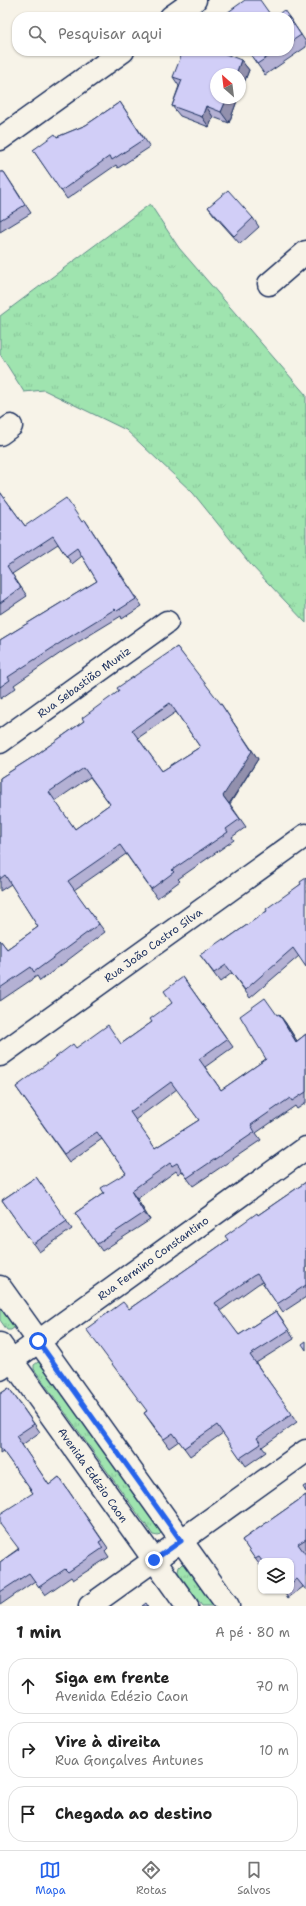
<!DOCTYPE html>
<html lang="pt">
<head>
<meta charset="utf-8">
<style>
  body { margin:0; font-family:"Shantell Sans",sans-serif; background:#f6f6f6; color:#222 }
  .controls { position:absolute; right:12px; bottom:12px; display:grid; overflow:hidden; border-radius:8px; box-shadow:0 1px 3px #0004 }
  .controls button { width:36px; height:36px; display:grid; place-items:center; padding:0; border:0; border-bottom:1px solid #e0e0e0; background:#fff; color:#222; font:20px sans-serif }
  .compass { position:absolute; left:210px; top:68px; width:36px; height:36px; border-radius:50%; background:#fff; box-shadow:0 1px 3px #0004; rotate:332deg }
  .stop { position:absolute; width:12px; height:12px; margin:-9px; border:3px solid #2563eb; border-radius:50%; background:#fff }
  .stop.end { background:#2563eb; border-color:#fff; box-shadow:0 1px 4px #0008 }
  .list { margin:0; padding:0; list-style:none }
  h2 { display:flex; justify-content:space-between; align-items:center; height:52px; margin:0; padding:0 16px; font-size:17px }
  h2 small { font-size:13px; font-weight:400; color:#767676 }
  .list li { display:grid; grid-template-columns:26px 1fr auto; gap:12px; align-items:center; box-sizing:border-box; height:56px; margin:0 8px 8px; padding:0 8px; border:1px solid #e0e0e0; border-radius:16px }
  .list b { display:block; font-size:15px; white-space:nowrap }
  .list p { margin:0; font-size:13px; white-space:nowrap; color:#767676 }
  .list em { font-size:13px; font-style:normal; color:#767676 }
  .icon { flex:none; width:22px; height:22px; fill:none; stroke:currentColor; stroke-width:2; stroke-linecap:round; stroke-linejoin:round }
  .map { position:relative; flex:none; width:306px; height:1606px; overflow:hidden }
  .search { position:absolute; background:#fff; box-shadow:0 1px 3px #0004; left:12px; right:12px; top:12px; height:44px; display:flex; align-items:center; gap:10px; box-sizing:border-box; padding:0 14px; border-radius:16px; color:#767676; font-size:15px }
  .sheet { height:244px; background:#fff }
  nav { display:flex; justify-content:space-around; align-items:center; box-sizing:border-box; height:56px; border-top:1px solid #e0e0e0; background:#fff; font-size:11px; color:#767676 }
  nav a { display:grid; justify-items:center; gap:2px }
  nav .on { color:#2563eb }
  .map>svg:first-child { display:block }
</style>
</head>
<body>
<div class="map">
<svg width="306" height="1606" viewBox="0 0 306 1606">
  <defs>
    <pattern id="grass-tufts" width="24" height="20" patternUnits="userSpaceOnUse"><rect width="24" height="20" fill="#9fe4af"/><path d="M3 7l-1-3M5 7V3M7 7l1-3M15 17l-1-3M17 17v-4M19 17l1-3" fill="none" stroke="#88c499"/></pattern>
  </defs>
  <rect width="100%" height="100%" fill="#f7f3e8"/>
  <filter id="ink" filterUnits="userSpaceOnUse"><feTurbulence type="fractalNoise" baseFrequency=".025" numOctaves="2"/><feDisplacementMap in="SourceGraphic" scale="8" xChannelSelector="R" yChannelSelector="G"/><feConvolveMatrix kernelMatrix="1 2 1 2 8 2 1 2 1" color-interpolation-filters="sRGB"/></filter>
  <g filter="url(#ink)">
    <path fill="url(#grass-tufts)" stroke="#5d8a86" d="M150,204l29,44 127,147v228l-55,-58 -58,-72 -67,-63 -82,-40 -20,2 -24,-38v-38z
      M0,1301l16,22 -1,4 -4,3h-4l-7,-10z
      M38,1362h4l120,166 -1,5 -3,3 -5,-1 -119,-166v-4z
      M182,1564l5,1 29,41h-14l-24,-34 1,-5z"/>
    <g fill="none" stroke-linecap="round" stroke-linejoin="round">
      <defs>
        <path id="minor" d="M171,17l24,-17
          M0,139l123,-88
          M269,284l37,-32
          M0,434l11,-8
          M0,742l167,-120
          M0,1055l306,-220
          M0,1369l306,-221
          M90,1606l216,-155"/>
        <path id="secondary" d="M0,1287l228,319
          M0,1344l187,262"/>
      </defs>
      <use href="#minor" stroke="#1b2f5e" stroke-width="25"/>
      <use href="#secondary" stroke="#1b2f5e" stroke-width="25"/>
      <use href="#minor" stroke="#f7f3e8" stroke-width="22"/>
      <use href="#secondary" stroke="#f7f3e8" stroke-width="22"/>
    </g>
    <path fill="#b4b1d4" stroke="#1b2f5e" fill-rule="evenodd" d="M289,17l17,25v5l-41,28 -17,-24h41z
      M241,60l8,10 -9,23v-19l-24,24h22l-9,25 -16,-6 -4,10 -29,-11 -8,-10 7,-20 -6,-9z
      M120,102l30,45 -32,21 -2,-3 -49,34 -34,-49 24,-13 29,-12z
      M0,172h4l27,41 -31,19z
      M208,207l45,11 6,9 -19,17 -26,-29z
      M0,492l25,34 57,-4 3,-2 57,86 -20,13 -1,-3 -56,34 -51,35 2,3 -16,11v-59l97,-59 -15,-25 -10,8 -14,-20 -46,30 15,22 -27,18z
      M177,647l81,112 -28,45 16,23 -14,10 2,3 -56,39 2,2 -23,17 -31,-44 -52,36 31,42 -65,49 -3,-5 -37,25v-61l7,9 31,-22 -27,-43 -11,7v-113l33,-21 51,-36 35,-30zM176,712l24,35 -38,24 -24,-33zM90,777l20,27 -35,25 -20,-28z
      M306,878l-7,78 -49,42 -18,-25 -12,9 -20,-27 24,-14 43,-30 34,-27z
      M183,977l50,70 -28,20 16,23 45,-31 11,-44 8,7 12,19 9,-7v69l-9,6 -2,-3 -39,27 5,7 -68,46 -11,-15 -4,3 -2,-3 -39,28 13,21 -48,31 -27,-38 29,-20 22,-20 -24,-34 -33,23 -53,-75 60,-39 45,-4 31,-22 20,-19zM177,1089l22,31 -44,28 -20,-28z
      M36,1177l36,52 -33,23 -37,-52z
      M306,1182v115l-23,15 -21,-30 -4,2 -38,27 19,24 37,-24 6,8 12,20 -38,24 41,59 -35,25 4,5 -20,14 -23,-33 -33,23 -11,-15 -10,7 -25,-35 3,-2 -18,-102 99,-69 30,-25z
      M9,1388l31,44 -18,13 27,40 10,-8 49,71 -3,3 4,6 -36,23 -2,-3 -26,18 -10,-14 -35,24v-43l18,-13 15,-56 -30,-42 -3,2v-59z
      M306,1495v56l-2,1 -1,35 -15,11 -5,-7h8v-30h-30v6l-19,-27z"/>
    <path fill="#9290ad" stroke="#1b2f5e" d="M241,60l8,10 -9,23v-19h-4z
      M227,98h11l-9,25 -8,-11z
      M206,106l7,11 -4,10 -7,-10z
      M221,704l37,55 -29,45 -6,-8z
      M279,1014l6,8 17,27 -6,-7z
      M131,1191l6,8 13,21 -6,-7z"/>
    <path fill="#d1cef7" stroke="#1b2f5e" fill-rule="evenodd" d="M245,0h15l12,17h-47l-1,-2z
      M284,10l5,7h-15z
      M289,17l12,18 -12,8z
      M183,51h35l23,9 -5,14h-20v24h11l-6,14 -15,-6 -4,11 -30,-11 10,-26 -9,-3z
      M248,51h29l-20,13z
      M120,102l24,37 -32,21 -2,-4 -49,35 -28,-41 22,-16 2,3 29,-12z
      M0,172h4l21,33 -25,15z
      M228,190l25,28 -19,18 -26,-29z
      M0,492l25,34 41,-28 16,24 3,-2 51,79 -19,12 -2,-2 -55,34 -52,34 2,3 -10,7v-47l97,-59 -20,-33 -11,8 -13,-20 -46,30 14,22 -21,15z
      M177,647l44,57 31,47 -29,45 17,23 -14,10 2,3 -56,38 2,2 -23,17 -31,-44 -52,36 31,43 -65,48 -3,-5 -31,21v-48l7,9 31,-22 -33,-52 -5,4v-101l33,-21 51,-36 -2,-3 37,-27 -2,-3zM170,703l30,44 -38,24 -30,-41zM84,768l26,36 -35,25 -26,-37z
      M306,878v89l-13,-19 -48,42 -19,-25 -12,8 -14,-18 23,-16 1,2 43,-30 -1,-2 35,-25 -1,-2z
      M183,977l44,62 -28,20 22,31 45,-31 -26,-43 25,-18 12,17 2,-1 17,28 10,-8v58l-14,9 -2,-3 -39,27 4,7 -68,46 -10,-15 -5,3 -2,-3 -39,28 13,22 -47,31 -22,-31 29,-20 -3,-5 25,-15 -29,-41 -33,22 -48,-67 57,-43 3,4 32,-23 13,19 31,-22 -2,-3 22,-16 -8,-12zM171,1082l28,38 -44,28 -25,-36z
      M36,1177l31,44 -34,23 -31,-44z
      M306,1182v103l-29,19 -20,-30 -4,2 -38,27 24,32 37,-24 13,19 -39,25 42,59 -35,24 4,6 -21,14 -23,-33 -33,23 -11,-15 -9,6 -20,-26 3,-2 -61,-82 37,-27 6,7 99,-69 -3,-4 32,-23 1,2z
      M306,1341v9l-4,-6z
      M9,1388l25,36 -18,12 33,49 10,-8 43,63 -3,2 4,6 -35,24 -3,-3 -26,18 -10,-14 -29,19v-30l19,-13 -19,-25v-10l33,-21 -33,-46v-53z
      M306,1485v7l-3,-5z
      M306,1495v44l-8,5 8,11v35l-9,-11 -6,4v-22h-29l-3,-4 -4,2 -13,-19z
      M146,1603l2,3h-6z"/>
  </g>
  <g fill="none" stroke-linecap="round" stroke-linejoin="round" filter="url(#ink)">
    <path stroke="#2563eb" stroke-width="5" d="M38,1341l143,200 -27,19"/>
  </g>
  <g text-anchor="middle" stroke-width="3" stroke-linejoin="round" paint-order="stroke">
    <g font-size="11" fill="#1b2f5e" stroke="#f7f3e8">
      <text transform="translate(84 682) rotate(-36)" y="4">Rua Sebastião Muniz</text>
      <text transform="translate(153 945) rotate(-36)" y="4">Rua João Castro Silva</text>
      <text transform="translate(153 1258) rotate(-36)" y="4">Rua Fermino Constantino</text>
      <text transform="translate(93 1475) rotate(55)" y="4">Avenida Edézio Caon</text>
    </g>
  </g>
</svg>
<div class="controls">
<button><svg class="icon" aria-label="layers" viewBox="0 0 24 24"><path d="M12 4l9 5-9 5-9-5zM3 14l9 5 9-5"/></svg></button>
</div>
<svg class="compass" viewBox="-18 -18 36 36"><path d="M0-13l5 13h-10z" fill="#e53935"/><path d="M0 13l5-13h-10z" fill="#767676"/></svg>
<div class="stop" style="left:38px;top:1341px"></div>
<div class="stop end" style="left:154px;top:1560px"></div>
<div class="search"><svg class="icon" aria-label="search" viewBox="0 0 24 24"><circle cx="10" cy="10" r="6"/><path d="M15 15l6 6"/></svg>Pesquisar aqui</div>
</div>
<section class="sheet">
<h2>1 min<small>A pé · 80 m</small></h2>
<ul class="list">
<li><svg class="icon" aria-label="ahead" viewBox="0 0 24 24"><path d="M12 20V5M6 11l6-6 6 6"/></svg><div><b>Siga em frente</b><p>Avenida Edézio Caon</p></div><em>70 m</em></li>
<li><svg class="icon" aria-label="right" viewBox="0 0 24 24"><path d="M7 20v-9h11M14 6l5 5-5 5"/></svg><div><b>Vire à direita</b><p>Rua Gonçalves Antunes</p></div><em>10 m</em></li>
<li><svg class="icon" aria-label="arrive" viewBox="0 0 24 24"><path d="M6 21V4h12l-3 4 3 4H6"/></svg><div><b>Chegada ao destino</b></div></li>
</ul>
</section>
<nav>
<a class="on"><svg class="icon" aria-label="map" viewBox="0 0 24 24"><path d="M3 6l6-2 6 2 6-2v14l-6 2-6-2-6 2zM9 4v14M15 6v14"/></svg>Mapa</a>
<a><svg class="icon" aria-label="directions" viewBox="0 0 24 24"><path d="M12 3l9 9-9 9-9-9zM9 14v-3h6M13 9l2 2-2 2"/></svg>Rotas</a>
<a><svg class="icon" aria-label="saved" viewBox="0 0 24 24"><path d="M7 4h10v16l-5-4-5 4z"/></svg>Salvos</a>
</nav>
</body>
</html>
